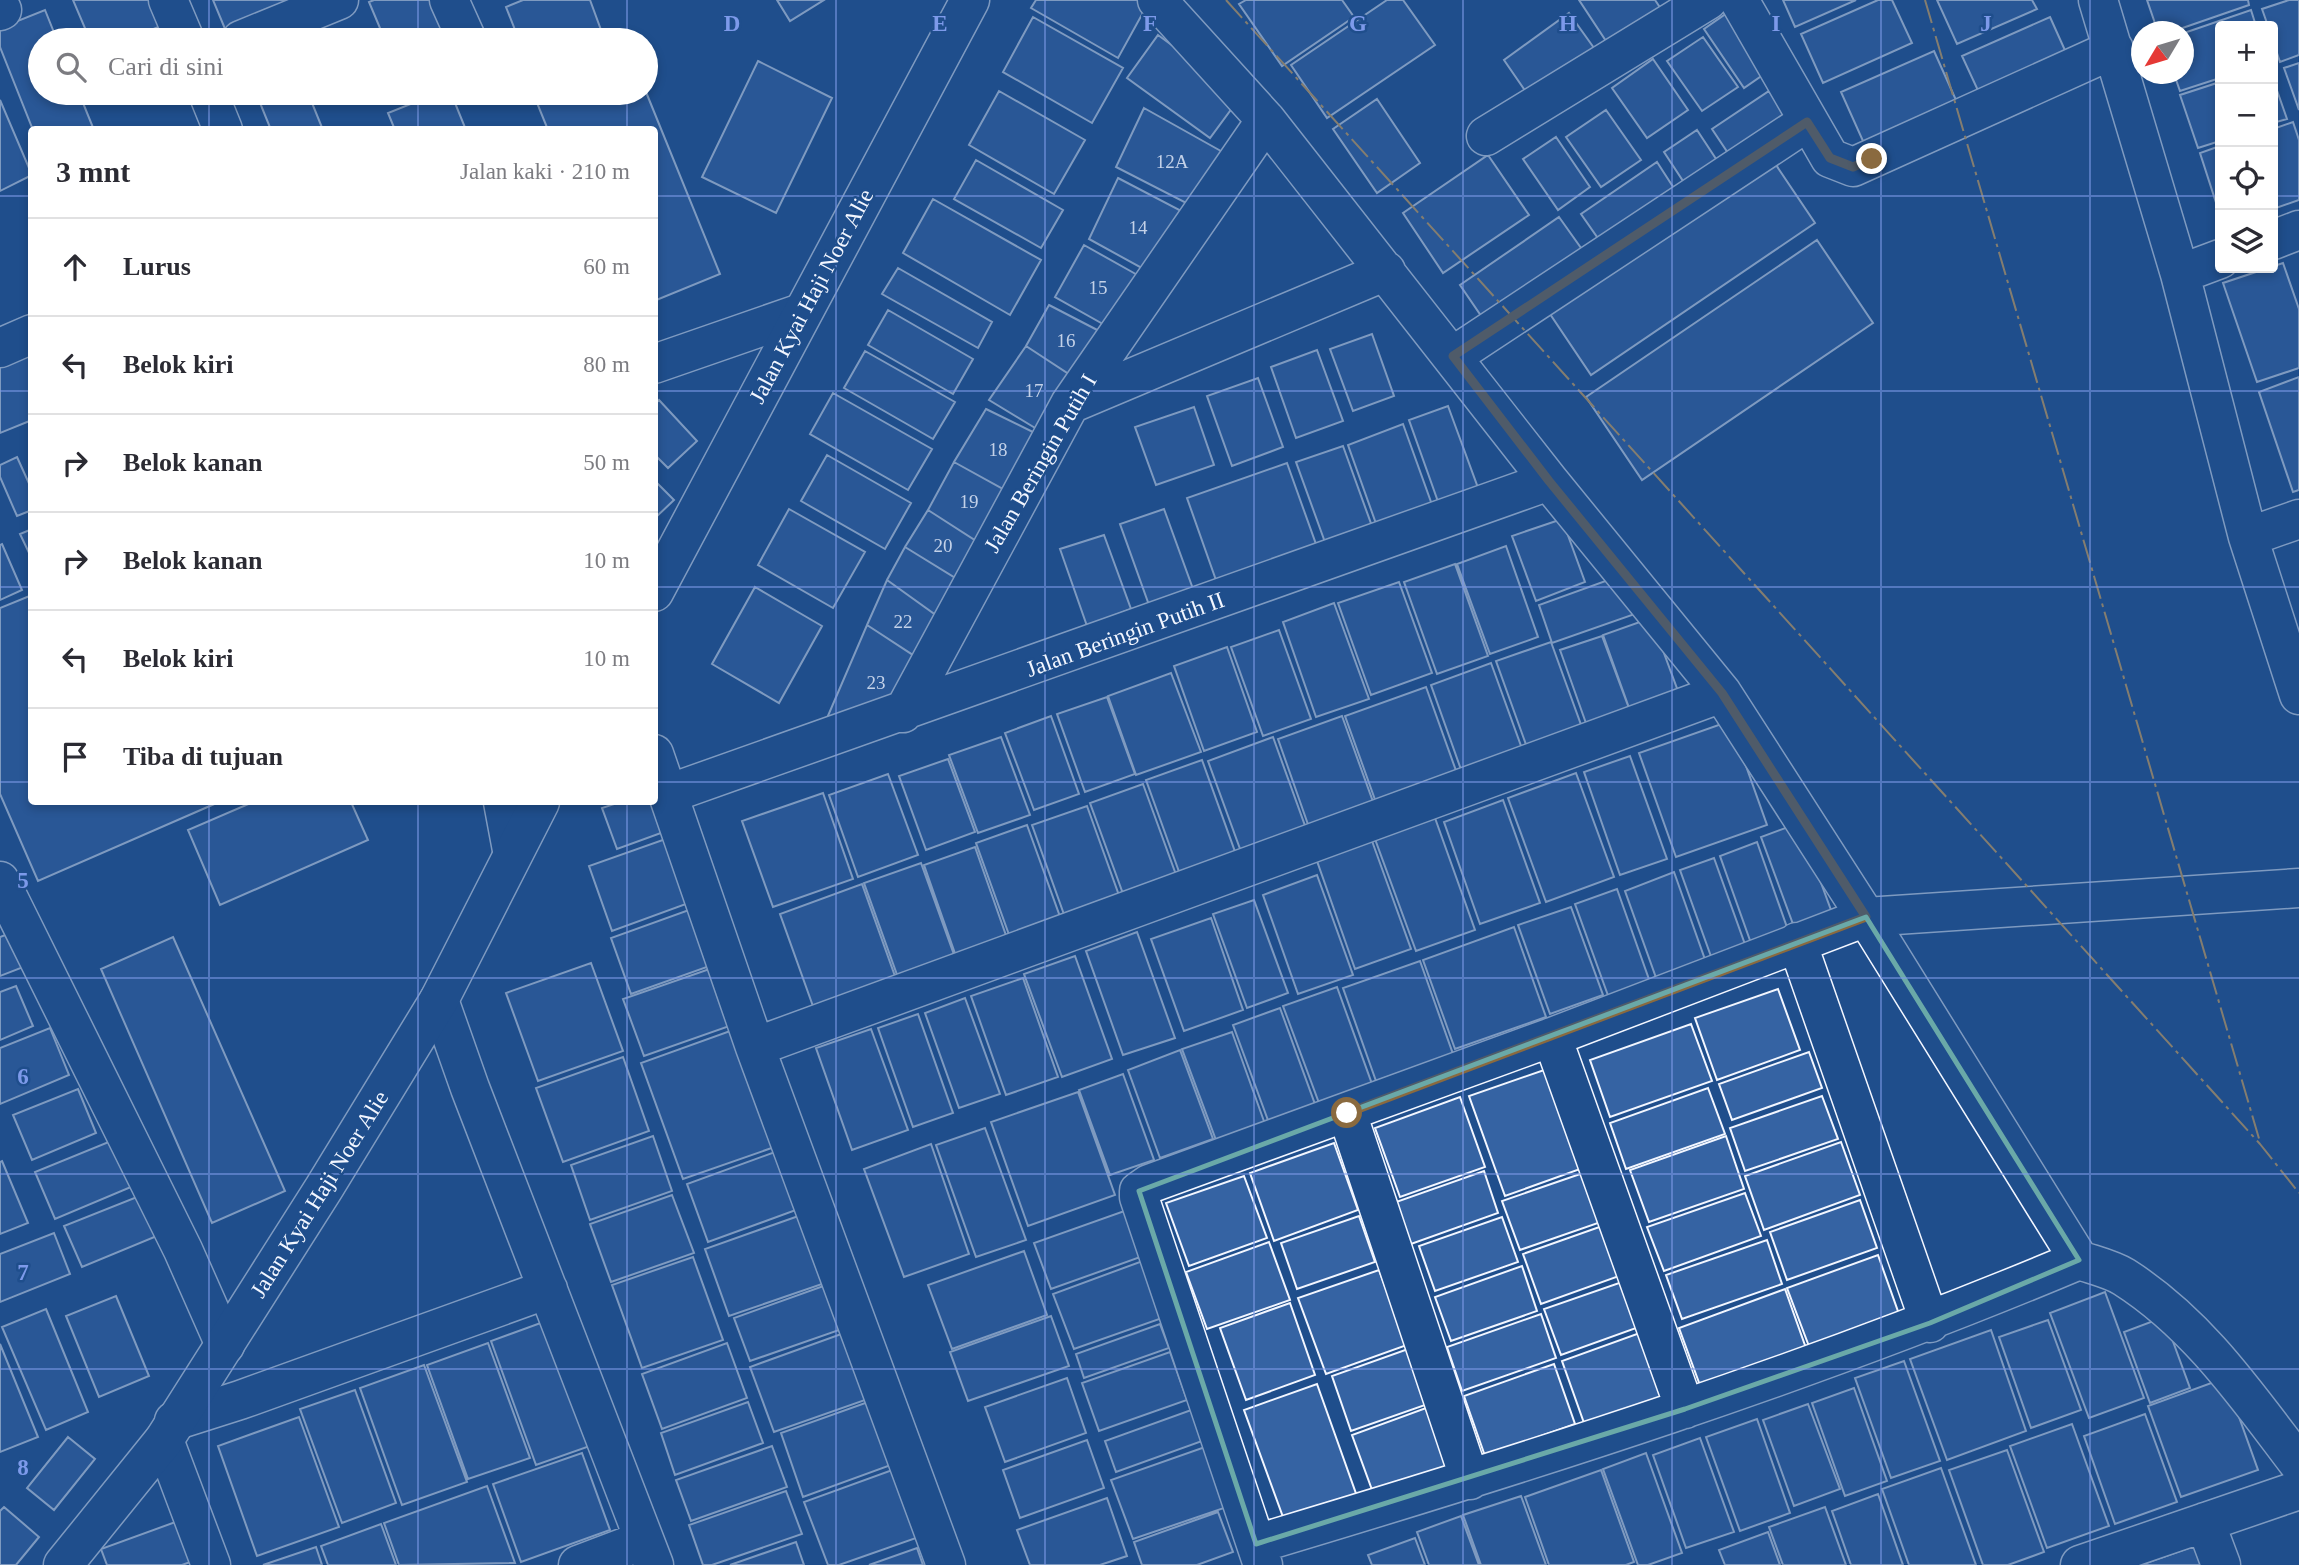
<!DOCTYPE html>
<html lang="id">
<head>
<meta charset="utf-8">
<style>
  body { margin:0; font-family:"Times New Roman",serif; background:#f2f2f3; color:#2b2b33 }
  .controls { position:absolute; right:21px; top:21px; display:grid; overflow:hidden; border-radius:7px; box-shadow:0 4px 10px #0003 }
  .controls button { width:63px; height:63px; display:grid; place-items:center; padding:0; border:0; border-bottom:2px solid #e1e1e2; background:#fff; color:#2b2b33; font:35px sans-serif }
  .compass { position:absolute; left:2131px; top:21px; width:63px; height:63px; border-radius:50%; background:#fff; box-shadow:0 4px 10px #0003; rotate:232deg }
  .stop { position:absolute; width:21px; height:21px; margin:-16px; border:5px solid #8a6a3f; border-radius:50%; background:#fff }
  .stop.end { background:#8a6a3f; border-color:#fff; box-shadow:0 2px 7px #0008 }
  .list { margin:0; padding:0; list-style:none }
  h2 { display:flex; justify-content:space-between; align-items:center; height:91px; margin:0; padding:0 28px; font-size:30px }
  h2 small { font-size:23px; font-weight:400; color:#7c7c81 }
  .list li { display:grid; grid-template-columns:46px 1fr auto; gap:21px; align-items:center; box-sizing:border-box; height:98px; padding:0 28px; border-top:2px solid #e1e1e2 }
  .list b { display:block; font-size:26px; white-space:nowrap }
  .list em { font-size:23px; font-style:normal; color:#7c7c81 }
  .icon { flex:none; width:38px; height:38px; fill:none; stroke:currentColor; stroke-width:2; stroke-linecap:round; stroke-linejoin:round }
  .map { position:relative; flex:none; width:2299px; height:1565px; overflow:hidden }
  .search { position:absolute; background:#fff; box-shadow:0 4px 10px #0003; left:28px; top:28px; width:630px; height:77px; display:flex; align-items:center; gap:18px; box-sizing:border-box; padding:0 24px; border-radius:38px; color:#7c7c81; font-size:26px }
  .panel { position:absolute; background:#fff; box-shadow:0 4px 10px #0003; left:28px; top:126px; width:630px; height:679px; border-radius:7px }
  .map>svg:first-child { display:block }
</style>
</head>
<body>
<div class="map">
<svg width="2299" height="1565" viewBox="0 0 2299 1565">
  <rect width="100%" height="100%" fill="#1f4e8c"/>
  <path fill="#3563a3" stroke="#f2f6ff" stroke-width="2" d="M73,0h89l9,22 -45,18h-36z
    M213,0h80l-65,36z
    M374,0h57l13,33 -17,7h-42l-16,-38z
    M523,0h67l11,30 -26,10h-56l-13,-33z
    M777,0h47l-34,21z
    M1036,0h114l-32,58 -87,-50z
    M1246,0h96l12,17 -72,49 -43,-62z
    M1387,0h16l32,45 -108,73 -36,-53z
    M1579,0h76l6,9 -53,35z
    M1783,0h73l-61,27z
    M1878,0h14l20,43 -89,40 -22,-49z
    M1937,0h95l5,9 -80,35z
    M2147,0h101l1,5 -78,27h-13z
    M2289,0h10v55l-19,7 -7,-21v-15h-5l-6,-17z
    M45,10l12,30h-17v53h39l15,37h-61l-33,-83v-19z
    M2251,10l5,16h-36v52l-40,13 -6,-17h10v-41z
    M1730,11l40,59 -26,18 -40,-59z
    M1569,13l25,35 -66,47 -24,-35z
    M1033,17l90,51 -31,55 -89,-51z
    M2050,17l18,40 -87,40 -19,-41z
    M1158,35l83,61 -31,42 -83,-60z
    M1703,37l35,50 -36,24 -35,-50z
    M1934,51l26,58 -93,41 -26,-58z
    M1653,59l35,51 -41,28 -35,-50z
    M758,61l74,37 -56,115 -74,-36z
    M2299,63v47l-15,-42z
    M2273,79l14,40 -14,4z
    M2220,82v59l-22,7 -18,-53z
    M999,91l86,49 -31,54 -85,-49z
    M1769,91l24,35 -57,39 -24,-36z
    M646,92l74,182 -66,27v-171h-106l-15,-37z
    M256,93h52l15,37h-52z
    M438,93h13l15,37h-71l-7,-17z
    M1377,99l43,64 -43,30 -44,-64z
    M0,100l32,75 -32,16z
    M1144,108l84,47 -34,52 -78,-40z
    M1606,110l35,50 -40,27 -35,-50z
    M2293,122l6,18v60l-26,9v-80z
    M1697,130l23,35 -33,22 -23,-35z
    M1556,137l34,50 -32,23 -35,-51z
    M2220,146v69l-20,-62z
    M1488,155l41,60 -86,58 -40,-60z
    M1772,159l43,64 -224,152 -43,-64z
    M976,160l87,50 -22,38 -87,-49z
    M1657,162l20,31 -75,51 -21,-30z
    M1118,178l73,38 -42,56 -60,-33z
    M933,199l108,61 -31,55 -107,-62z
    M1559,217l27,38 -100,68 -26,-38z
    M1817,240l56,83 -231,157 -56,-83z
    M1084,245l57,32 -31,51 -55,-31z
    M2283,263l16,46v59l-42,14 -34,-99z
    M898,268l94,54 -14,26 -96,-54z
    M1049,305l56,29 -27,46 -52,-34z
    M888,310l85,49 -20,35 -85,-49z
    M1372,334l22,62 -41,15 -23,-62z
    M32,344v76l-32,13v-75z
    M1026,346l52,34 -33,54 -56,-34z
    M1317,350l26,71 -47,17 -25,-71z
    M865,351l90,51 -22,37 -89,-51z
    M2299,377v113l-6,2 -34,-100z
    M1258,378l25,69 -51,19 -25,-70z
    M833,393l99,56 -24,41 -98,-56z
    M659,400l38,41 -29,27 -14,-14v-49z
    M1448,406l33,90 -40,14 -32,-90z
    M1194,407l20,58 -58,20 -21,-58z
    M986,409l55,27 -31,57 -56,-31z
    M1403,424l32,89 -56,19 -31,-87z
    M1343,446l30,83 -47,16 -30,-83z
    M827,455l84,48 -26,46 -84,-48z
    M17,457l15,33v20l-15,6 -17,-39v-12z
    M954,462l56,31 -29,51 -53,-34z
    M1287,463l30,84 -100,36 -30,-85z
    M654,480l20,20 -20,19z
    M789,509l76,43 -32,56 -75,-43z
    M1164,509l29,80 -44,16 -29,-81z
    M928,510l53,34 -19,38 -57,-35z
    M1562,519l23,63 -49,19 -24,-65z
    M32,529v30l-12,-25z
    M1104,535l27,74 -44,17 -27,-77z
    M2,544l20,46 -22,10v-55z
    M1506,546l32,91 -48,17 -33,-90z
    M905,547l57,35 -22,36 -53,-38z
    M1455,564l33,92 -51,18 -33,-92z
    M1622,575l13,39 -83,29 -13,-38z
    M887,580l53,38 -21,41 -52,-34z
    M1399,582l33,91 -61,22 -33,-92z
    M755,587l67,39 -43,77 -67,-39z
    M32,595v207h187l-181,79 -38,-87v-186z
    M1334,603l35,96 -53,18 -33,-95z
    M1651,618l31,84 -49,17 -30,-84z
    M867,625l52,34 -20,47 -75,19z
    M1279,630l32,89 -48,17 -32,-89z
    M1602,636l28,75 -43,15 -27,-76z
    M1551,642l33,91 -55,20 -33,-92z
    M1227,647l30,85 -53,19 -30,-85z
    M1491,663l34,94 -61,21 -33,-93z
    M1171,673l30,79 -65,23 -28,-79z
    M1426,687l33,92 -81,29 -33,-92z
    M1107,697l28,77 -50,18 -28,-78z
    M1051,716l28,78 -45,16 -29,-77z
    M1342,716l34,94 -65,23 -33,-94z
    M1730,721l37,104 -91,32 -37,-104z
    M1001,737l29,78 -52,18 -29,-78z
    M1273,737l35,97 -65,23 -35,-96z
    M1630,756l37,103 -47,16 -36,-103z
    M948,759l27,73 -49,18 -27,-74z
    M1202,760l36,100 -56,20 -36,-100z
    M1576,773l38,104 -68,25 -38,-104z
    M888,774l30,81 -60,22 -29,-82z
    M1143,784l36,99 -53,19 -36,-99z
    M823,793l30,86 -80,28 -31,-86z
    M1503,800l37,103 -60,21 -36,-102z
    M253,802h98l17,38 -148,65 -32,-75z
    M620,802h34l18,27 -55,20 -15,-41z
    M1087,806l34,95 -55,19 -34,-95z
    M1435,818l40,112 -59,21 -41,-112z
    M1799,823l36,98 -38,14 -36,-98z
    M1027,825l36,100 -51,18 -36,-100z
    M674,836l23,64 -85,31 -23,-65z
    M1372,841l39,108 -56,20 -38,-108z
    M1757,842l32,91 -37,13 -32,-90z
    M975,847l34,97 -51,18 -34,-97z
    M1714,858l33,92 -34,12 -33,-92z
    M921,863l36,100 -57,20 -36,-100z
    M1674,872l34,96 -49,18 -34,-95z
    M1317,875l36,100 -55,19 -35,-99z
    M862,884l34,95 -82,30 -34,-95z
    M1617,889l34,96 -41,16 -35,-97z
    M1254,900l34,93 -41,15 -34,-94z
    M700,906l21,56 -90,32 -20,-56z
    M1571,907l32,88 -53,19 -32,-89z
    M1211,918l32,92 -59,21 -33,-92z
    M1514,927l32,90 -91,32 -32,-89z
    M13,932l13,34 -26,10v-39z
    M1137,932l38,106 -52,17 -37,-104z
    M173,937l112,254 -73,32 -111,-254z
    M1075,956l37,103 -50,18 -38,-103z
    M1420,961l33,93 -77,27 -33,-93z
    M591,963l32,88 -85,30 -32,-88z
    M721,965l20,57 -97,34 -21,-57z
    M1023,978l35,99 -52,18 -35,-99z
    M16,986l17,40 -33,14v-48z
    M1337,987l35,97 -53,19 -36,-97z
    M1778,989l22,61 -83,30 -22,-62z
    M965,998l35,96 -41,14 -34,-95z
    M1280,1008l36,99 -47,16 -36,-98z
    M918,1014l35,99 -40,14 -35,-99z
    M1691,1024l21,57 -102,36 -20,-57z
    M744,1026l42,117 -103,36 -42,-116z
    M50,1028l19,47 -69,29v-56z
    M871,1029l37,101 -56,20 -36,-102z
    M1232,1032l33,92 -49,16 -34,-91z
    M1180,1050l33,89 -53,19 -32,-88z
    M1809,1052l13,36 -90,32 -13,-36z
    M623,1057l26,74 -86,31 -27,-74z
    M1547,1069l36,99 -78,28 -36,-100z
    M1123,1074l31,86 -44,15 -31,-85z
    M1708,1088l17,46 -99,35 -16,-46z
    M78,1089l18,44 -64,27 -19,-45z
    M1078,1092l37,103 -87,31 -37,-104z
    M1822,1096l16,43 -93,32 -15,-43z
    M1460,1097l25,70 -85,30 -25,-69z
    M985,1128l41,112 -50,17 -40,-112z
    M653,1136l19,55 -82,29 -19,-55z
    M1726,1136l18,53 -95,33 -19,-52z
    M111,1141l20,46 -76,32 -20,-47z
    M1841,1142l19,53 -96,35 -19,-54z
    M1334,1143l24,67 -84,31 -24,-68z
    M931,1144l38,110 -65,23 -40,-108z
    M786,1148l21,58 -99,36 -21,-58z
    M2,1161l26,62 -28,11v-72z
    M1484,1171l14,42 -87,31 -15,-42z
    M1583,1173l18,49 -81,28 -18,-49z
    M1244,1176l23,62 -78,28 -23,-63z
    M152,1191l17,40 -87,36 -18,-41z
    M1745,1193l16,43 -97,35 -17,-44z
    M672,1195l22,58 -83,29 -21,-58z
    M1860,1200l17,48 -90,32 -17,-48z
    M1130,1209l16,46 -95,34 -17,-46z
    M804,1214l24,68 -99,34 -24,-67z
    M1359,1216l16,46 -78,27 -16,-46z
    M1502,1217l16,45 -83,29 -16,-45z
    M1605,1225l17,50 -81,29 -18,-50z
    M54,1233l16,41 -70,28v-48z
    M1767,1240l15,44 -100,35 -16,-44z
    M1269,1242l21,58 -83,29 -21,-57z
    M1024,1251l23,64 -95,34 -24,-64z
    M1878,1255l22,62 -90,32 -23,-61z
    M693,1257l30,83 -81,28 -30,-83z
    M1148,1259l20,57 -94,33 -21,-55z
    M1522,1266l15,45 -86,30 -16,-44z
    M1379,1270l28,75 -81,29 -28,-76z
    M1622,1282l17,45 -78,28 -17,-46z
    M829,1284l16,44 -95,33 -16,-43z
    M1785,1289l22,62 -106,37 -22,-60z
    M2105,1292l39,106 -55,20 -39,-105z
    M116,1296l33,80 -50,21 -33,-81z
    M1290,1303l25,72 -69,25 -26,-72z
    M46,1309l42,103 -42,18 -44,-103z
    M1541,1314l15,44 -94,33 -15,-44z
    M1051,1316l18,50 -101,35 -18,-49z
    M2164,1317l26,71 -40,15 -26,-71z
    M2048,1320l33,90 -50,18 -32,-91z
    M546,1321l44,125 -54,19 -45,-124z
    M1160,1324l9,24 -85,30 -8,-24z
    M1648,1330l27,76 -86,31 -27,-76z
    M1991,1330l35,101 -79,29 -37,-101z
    M844,1333l24,66 -94,33 -24,-65z
    M488,1343l42,115 -62,21 -41,-114z
    M727,1343l20,55 -85,31 -20,-55z
    M0,1344l38,93 -38,15z
    M1408,1349l20,55 -77,27 -19,-55z
    M1170,1352l17,48 -88,31 -17,-48z
    M1904,1361l36,100 -49,17 -36,-100z
    M1554,1364l21,60 -90,32 -21,-60z
    M424,1365l43,117 -65,23 -42,-117z
    M1067,1378l19,55 -81,29 -20,-55z
    M2225,1378l33,92 -77,27 -33,-91z
    M1317,1384l42,118 -72,26 -43,-118z
    M1854,1388l33,93 -42,15 -33,-93z
    M355,1390l41,113 -54,20 -42,-114z
    M748,1402l15,41 -88,32 -14,-42z
    M868,1402l23,63 -88,32 -22,-64z
    M1808,1404l32,85 -46,17 -31,-86z
    M1426,1408l22,64 -73,26 -23,-63z
    M1194,1409l11,31 -89,32 -11,-31z
    M2145,1414l32,88 -62,22 -31,-88z
    M299,1417l40,110 -82,29 -39,-110z
    M1757,1419l33,94 -50,18 -34,-94z
    M2072,1424l37,102 -62,22 -37,-102z
    M68,1437l27,22 -41,51 -27,-22z
    M1700,1438l34,94 -48,16 -33,-93z
    M1087,1440l17,48 -84,30 -17,-48z
    M772,1446l15,41 -96,34 -15,-41z
    M1205,1447l22,60 -94,32 -22,-59z
    M2007,1450l37,102 -36,13h-25l-34,-95z
    M582,1453l28,77 -89,32 -28,-78z
    M1646,1453l36,100 -34,12h-10l-35,-96z
    M1941,1468l35,97h-67l-27,-76z
    M895,1469l24,68 -80,28h-11l-24,-63z
    M1601,1470l33,92 -8,3h-77l-24,-68z
    M487,1486l28,77 -116,2 -15,-42z
    M786,1491l16,43 -90,31h-9l-14,-40z
    M1878,1494l25,71h-52l-19,-54z
    M1521,1496l25,69h-65l-18,-50z
    M1107,1498l20,58 -27,9h-70l-13,-35z
    M4,1507l35,30 -23,28h-16v-54z
    M1825,1507l21,58h-63l-14,-38z
    M1218,1512l15,40 -36,13h-55l-8,-23z
    M1461,1516l18,49h-50l-12,-33z
    M181,1520l15,40 -14,5h-75l-6,-16z
    M381,1524l15,41h-68l-7,-19z
    M1768,1532l12,33h-55l-6,-15z
    M1415,1538l10,27h-53l-4,-10z
    M796,1542l8,23h-74z
    M2197,1545l7,20h-63z
    M316,1547l6,18h-59z
    M917,1548l6,17h-54z"/>
  <g fill="none" stroke-linecap="round" stroke-linejoin="round">
    <defs>
      <path id="street" d="M168,0l17,40
        M449,0l18,40
        M1157,0l109,120 283,361 173,212 144,224 213,343c14,5 32,9 45,17 74,47 123,119 175,187
        M1739,0l91,158 23,9 261,-118
        M2098,0l82,274 68,263 51,158
        M0,11l2,-1
        M241,40l98,-40
        M208,93l15,37
        M1486,136l222,-136
        M2273,240l26,-10
        M2180,274l40,-15
        M0,348l32,-14
        M1453,356l354,-234
        M654,364l147,-51
        M1070,404l316,-133
        M2248,537l51,-18
        M903,713l167,-309 196,-284
        M654,754l101,293 191,518
        M668,794l881,-313
        M503,802l9,48
        M0,881l183,369 42,95
        M1797,942l133,381
        M439,1000l31,88 184,477
        M1552,1037l133,372
        M755,1047l967,-354
        M1347,1113l123,367
        M174,1421l66,-21 308,-111
        M164,1440l47,125
        M2205,1522l16,43
        M1256,1544c278,-83 555,-171 823,-284
        M578,1565l66,-25
        M1263,1565l-124,-368v-6l10,-7 403,-147 314,-120 433,-29
        M2080,1565l219,-75"/>
      <path id="secondary" d="M654,592l316,-592
        M63,1565l101,-125 160,-252 115,-188 101,-198"/>
    </defs>
    <use href="#street" stroke="#f2f6ff" stroke-width="41"/>
    <use href="#secondary" stroke="#f2f6ff" stroke-width="41"/>
    <use href="#street" stroke="#1f4e8c" stroke-width="38"/>
    <use href="#secondary" stroke="#1f4e8c" stroke-width="38"/>
    <path stroke="#ffb74d" stroke-width="2" stroke-dasharray="24 5 3.5 5" stroke-linecap="butt" d="M1226,0l1034,1144 39,49
      M1925,0l335,1142"/>
  </g>
  <g fill="none" stroke-linecap="round" stroke-linejoin="round">
    <path stroke="#8a6a3f" stroke-width="9" d="M1347,1113l519,-196 -144,-224 -173,-212 -96,-125 354,-234 23,36 23,9 19,-8"/>
  </g>
  <path d="M0 0H2299V1565H0ZM1866,917l213,343 -149,63 -245,86 -429,135 -117,-353z" fill="#1f4e8c" fill-opacity=".55" fill-rule="evenodd"/>
  <path fill="none" stroke="#6aa9a8" stroke-width="5" stroke-linejoin="round" d="M1866,917l213,343 -149,63 -245,86 -429,135 -117,-353z"/>
  <path fill="none" stroke="#7d9aea" stroke-width="2" stroke-opacity="0.55" d="M209,0v40M418,0v40M627,0v40M836,0v1565M1045,0v1565M1254,0v1565M1463,0v1565M1672,0v1565M1881,0v1565M2090,0v1565M209,93v37M418,93v37M627,93v37M0,196h32M654,196h1566M2273,196h26M0,391h32M654,391h1645M0,587h32M654,587h1645M0,782h32M654,782h1645M209,802v763M418,802v763M627,802v763M0,978h2299M0,1174h2299M0,1369h2299"/>
  <g text-anchor="middle" stroke-width="5" stroke-linejoin="round" paint-order="stroke">
    <g font-size="19" fill="#c3d1e8">
      <text x="1172" y="168">12A</text>
      <text x="1138" y="234">14</text>
      <text x="1098" y="294">15</text>
      <text x="1066" y="347">16</text>
      <text x="1034" y="397">17</text>
      <text x="998" y="456">18</text>
      <text x="969" y="508">19</text>
      <text x="943" y="552">20</text>
      <text x="903" y="628">22</text>
      <text x="876" y="689">23</text>
    </g>
    <g font-size="23" fill="#f2f6ff" stroke="#1f4e8c">
      <text transform="translate(811 296) rotate(-62)" y="8">Jalan Kyai Haji Noer Alie</text>
      <text transform="translate(1040 463) rotate(-60)" y="8">Jalan Beringin Putih I</text>
      <text transform="translate(1125 634) rotate(-20)" y="8">Jalan Beringin Putih II</text>
      <text transform="translate(319 1194) rotate(-58)" y="8">Jalan Kyai Haji Noer Alie</text>
    </g>
  </g>
  <g font-size="23" text-anchor="middle" font-weight="bold" fill="#7d9aea" stroke="#1f4e8c" stroke-width="5" stroke-linejoin="round" paint-order="stroke">
    <text x="732" y="31">D</text>
    <text x="940" y="31">E</text>
    <text x="1150" y="31">F</text>
    <text x="1358" y="31">G</text>
    <text x="1568" y="31">H</text>
    <text x="1776" y="31">I</text>
    <text x="1986" y="31">J</text>
    <text x="23" y="888">5</text>
    <text x="23" y="1084">6</text>
    <text x="23" y="1280">7</text>
    <text x="23" y="1475">8</text>
  </g>
</svg>
<div class="controls">
<button>+</button>
<button>−</button>
<button><svg class="icon" aria-label="locate" viewBox="0 0 24 24"><circle cx="12" cy="12" r="6"/><path d="M12 2v4M12 18v4M2 12h4M18 12h4"/></svg></button>
<button><svg class="icon" aria-label="layers" viewBox="0 0 24 24"><path d="M12 4l9 5-9 5-9-5zM3 14l9 5 9-5"/></svg></button>
</div>
<svg class="compass" viewBox="-18 -18 36 36"><path d="M0-13l5 13h-10z" fill="#e53935"/><path d="M0 13l5-13h-10z" fill="#7c7c81"/></svg>
<div class="stop" style="left:1347px;top:1113px"></div>
<div class="stop end" style="left:1872px;top:159px"></div>
<div class="search"><svg class="icon" aria-label="search" viewBox="0 0 24 24"><circle cx="10" cy="10" r="6"/><path d="M15 15l6 6"/></svg>Cari di sini</div>
<section class="panel">
<h2>3 mnt<small>Jalan kaki · 210 m</small></h2>
<ul class="list">
<li><svg class="icon" aria-label="ahead" viewBox="0 0 24 24"><path d="M12 20V5M6 11l6-6 6 6"/></svg><div><b>Lurus</b></div><em>60 m</em></li>
<li><svg class="icon" aria-label="left" viewBox="0 0 24 24"><path d="M17 20v-9H6M10 6l-5 5 5 5"/></svg><div><b>Belok kiri</b></div><em>80 m</em></li>
<li><svg class="icon" aria-label="right" viewBox="0 0 24 24"><path d="M7 20v-9h11M14 6l5 5-5 5"/></svg><div><b>Belok kanan</b></div><em>50 m</em></li>
<li><svg class="icon" aria-label="right" viewBox="0 0 24 24"><path d="M7 20v-9h11M14 6l5 5-5 5"/></svg><div><b>Belok kanan</b></div><em>10 m</em></li>
<li><svg class="icon" aria-label="left" viewBox="0 0 24 24"><path d="M17 20v-9H6M10 6l-5 5 5 5"/></svg><div><b>Belok kiri</b></div><em>10 m</em></li>
<li><svg class="icon" aria-label="arrive" viewBox="0 0 24 24"><path d="M6 21V4h12l-3 4 3 4H6"/></svg><div><b>Tiba di tujuan</b></div></li>
</ul>
</section>
</div>
</body>
</html>
